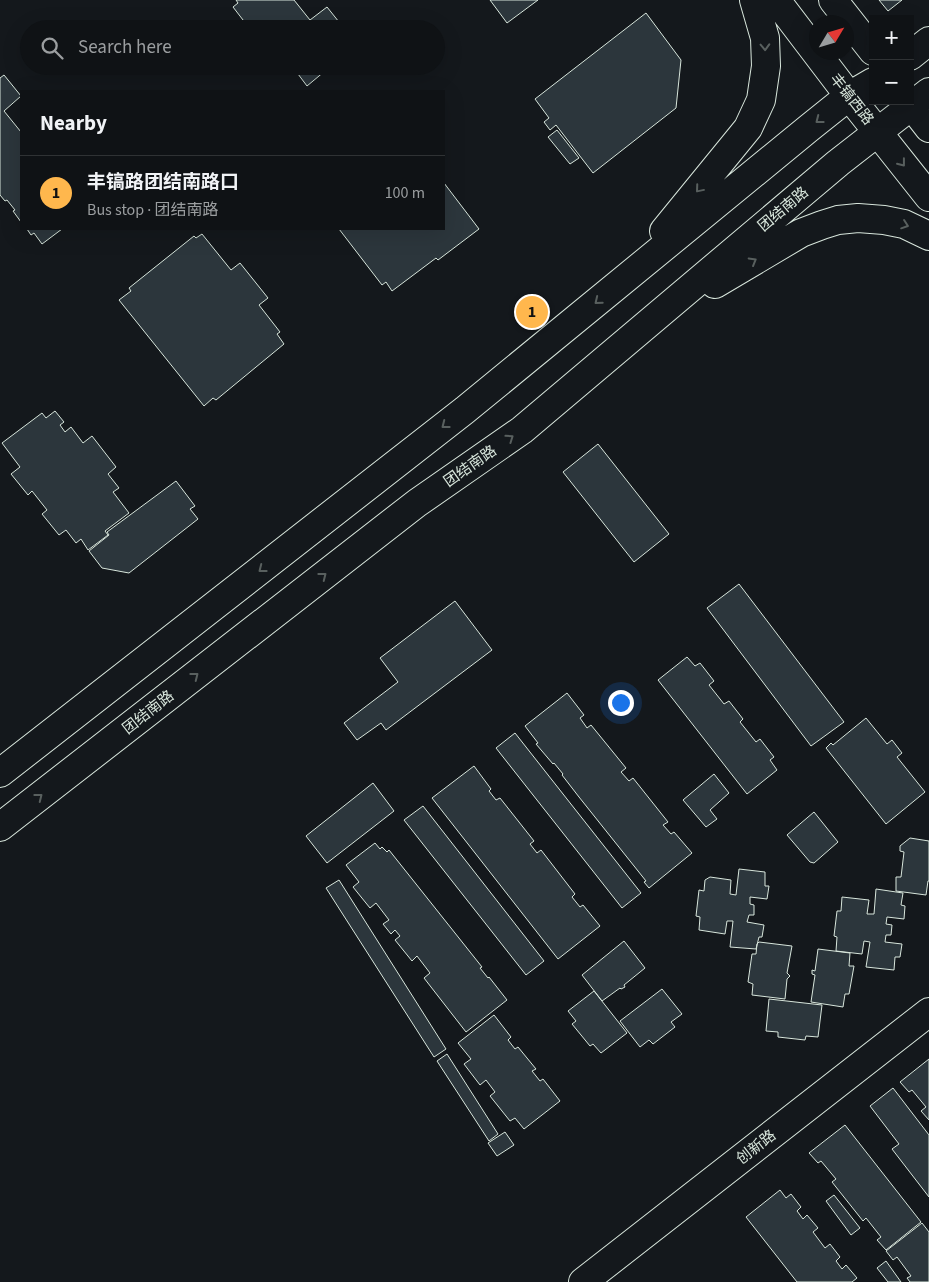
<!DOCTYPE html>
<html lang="en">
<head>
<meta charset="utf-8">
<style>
  body { margin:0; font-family:"Source Sans 3","Noto Sans SC",sans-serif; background:#181b1e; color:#f1f3f6 }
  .controls { position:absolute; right:15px; top:15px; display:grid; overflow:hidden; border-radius:0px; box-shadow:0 5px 20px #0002 }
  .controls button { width:45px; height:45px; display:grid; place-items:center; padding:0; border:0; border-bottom:1px solid #2f3234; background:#0f1215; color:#f1f3f6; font:25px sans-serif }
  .compass { position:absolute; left:809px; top:15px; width:45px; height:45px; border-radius:50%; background:#0f1215; box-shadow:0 5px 20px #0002; rotate:52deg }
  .you { position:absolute; left:620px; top:702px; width:18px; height:18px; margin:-12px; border:4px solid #fff; border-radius:50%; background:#1a73e8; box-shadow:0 0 0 8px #1a73e833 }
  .badge { display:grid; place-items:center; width:32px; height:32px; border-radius:50%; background:#ffb74d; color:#111; font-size:16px; font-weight:700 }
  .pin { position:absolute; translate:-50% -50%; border:2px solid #fff; box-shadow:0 1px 5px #0006 }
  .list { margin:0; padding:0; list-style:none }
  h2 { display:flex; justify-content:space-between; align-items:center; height:65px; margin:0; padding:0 20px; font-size:21px }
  h2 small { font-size:16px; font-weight:400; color:#9b9ea0 }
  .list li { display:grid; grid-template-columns:32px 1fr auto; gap:15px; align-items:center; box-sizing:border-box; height:75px; padding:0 20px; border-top:1px solid #2f3234 }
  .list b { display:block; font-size:19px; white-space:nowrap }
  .list p { margin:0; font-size:16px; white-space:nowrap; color:#9b9ea0 }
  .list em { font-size:16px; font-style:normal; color:#9b9ea0 }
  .icon { flex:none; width:28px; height:28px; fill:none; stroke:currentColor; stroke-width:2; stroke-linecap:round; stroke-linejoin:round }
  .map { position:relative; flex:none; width:929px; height:1282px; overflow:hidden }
  .search { position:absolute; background:#0f1215; box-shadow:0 5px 20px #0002; left:20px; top:20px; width:425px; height:55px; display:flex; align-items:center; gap:12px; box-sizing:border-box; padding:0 18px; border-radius:28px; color:#9b9ea0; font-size:19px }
  .panel { position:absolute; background:#0f1215; box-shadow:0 5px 20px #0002; left:20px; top:90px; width:425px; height:140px; border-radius:0px }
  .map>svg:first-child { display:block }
</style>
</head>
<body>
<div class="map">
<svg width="929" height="1282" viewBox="0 0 929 1282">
  <rect width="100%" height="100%" fill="#14181c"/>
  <path fill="#2c363c" stroke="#d8e6dc" d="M236,0h58l16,20 17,-13 12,15 -5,5 2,2h-86l-17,-22 5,-4z
    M490,0h48l-31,23z
    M879,0h23l-14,11z
    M646,13l35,47 -5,48 -83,65 -37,-48 -6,5 -6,-8 5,-4 -14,-19z
    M292,66h39l-24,20z
    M4,75l17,21 -17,15 17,21v90l-8,-11 2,-1 -8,-10 -2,1 -5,-6v-117z
    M557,130l22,28 -9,6 -22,-27z
    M444,183l35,46 -41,31 -2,-2 -44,33 -6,-9 -4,3 -43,-56h105z
    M27,229h35l-20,15 -8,-11 -3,2z
    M202,234l29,36 9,-7 28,35 -9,7 21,27 -3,2 7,10 -68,56 -3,-2 -9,8 -85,-106 12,-9 -2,-3 65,-52 2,2z
    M55,411l9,11 -4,3 5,7 6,-5 12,16 9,-7 24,31 -8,7 11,14 -6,4 16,21 -24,18 3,4 -20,15 -7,-11 -5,4 -10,-13 -7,5 -17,-21 5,-4 -15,-19 -4,4 -17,-21 9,-7 -18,-24 40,-30 4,5z
    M598,444l71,90 -35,28 -71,-90z
    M176,481l19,25 -5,3 8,10 -69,54 -27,-5 -13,-17 20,-16 -2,-3z
    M739,584l105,138 -33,24 -104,-138z
    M455,601l37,49 -106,80 -5,-7 -24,17 -13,-17 54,-41 -18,-24z
    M687,657l8,9 5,-3 14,18 -5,4 15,19 5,-3 14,18 -3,3 16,20 4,-3 14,18 -4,3 7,10 -30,24 -89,-114z
    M567,693l17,22 -4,3 7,10 4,-3 35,43 -5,4 8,9 4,-3 35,44 -5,3 8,9 3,-2 18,21 -43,35 -5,-6 2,-1 -67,-84 -17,-22 1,-1 -9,-11 -1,1 -17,-20 2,-1 -13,-17z
    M866,718l21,26 5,-4 10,13 -5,4 28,35 -39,32 -60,-76 5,-5 2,2z
    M515,733l126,160 -19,15 -126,-160z
    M474,766l17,23 -2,2 7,9 4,-2 34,43 -4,3 7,9 4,-3 34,44 -3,3 8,10 3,-2 17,21 -42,33 -126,-161z
    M714,774l15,19 -19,17 7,9 -11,8 -23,-27z
    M373,783l21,28 -67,52 -21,-27z
    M423,806l121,155 -18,14 -122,-155z
    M814,812l24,30 -24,21 -4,-1 -23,-27z
    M910,838l19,3v40h-1l-2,14 -30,-4v-14h5l3,-25 -4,-1v-5z
    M375,843l5,6 2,-2 5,5 2,-2 93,117 -2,1 8,10 1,-1 18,23 -41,32 -42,-54 6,-5 -13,-17 -5,5 -17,-21 5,-4 -5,-6 -4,4 -8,-10 6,-4 -13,-17 -6,5 -17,-21 6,-5 -13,-17z
    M739,869l26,3v14h4l-2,13 -17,-2v7l4,1v10h-5l-2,7 17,3 -2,12h-3l-3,12 -26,-2 3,-26h-6l-2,13 -26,-4 1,-13 -4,-1 3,-26 5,1 1,-11 5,-3 21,3 -1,14 6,1z
    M339,880l107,169 -12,8 -108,-169z
    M876,889l27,4 -2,12 4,1 -1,13 -17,-2 -1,7 6,1 -1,10h-5l-1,7 17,2 -2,13h-5l-1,13 -28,-3 4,-25 -6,-1 -2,13 -26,-3 1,-14 -3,-1 3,-25h4l1,-14 27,3 -2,14h7z
    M624,941l21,27 -21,17 1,2 -4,2 -1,-1 -18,13 -20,-26z
    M759,942l33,4 -5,27 3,3 -3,3 -2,20 -33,-4 1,-11 -5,-2 4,-28h4l1,-10z
    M818,949l32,4 -1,13h5l-5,28h-4l-2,13 -32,-5 4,-27 -3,-1v-4l3,1z
    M662,989l20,25 -11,8 4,5 -22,17 -4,-4 -9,7 -20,-26z
    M594,991l33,42 -26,20 -8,-9 -3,2 -18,-22 4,-3 -8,-10z
    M769,999l53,6 -4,32 -12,-1 -1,4 -27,-3v-5l-12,-1z
    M494,1015l17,22 -3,3 7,9 3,-2 18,22 -4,2 8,10 3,-2 17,22 -36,28 -9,-11 -5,3 -20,-25 5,-4 -9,-12 -6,5 -16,-21 7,-5 -13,-16z
    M447,1054l51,80 -9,7 -52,-80z
    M929,1059v61l-8,-9 5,-4 -14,-17 -3,2 -9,-10z
    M893,1088l36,47v62l-37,-48 7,-5 -29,-38z
    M845,1125l76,97 -35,28 -9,-10 4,-3 -15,-19 -3,3 -31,-39 4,-3 -15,-18 -3,2 -9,-10z
    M505,1132l9,13 -17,11 -9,-13z
    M780,1190l6,8 5,-4 10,13 -4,4 6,8 4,-4 11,13 -5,4 12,16 5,-4 10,13 -4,4 6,8 4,-4 11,13 -5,4h-55l-51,-65z
    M834,1195l26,33 -9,7 -25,-34z
    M922,1223l7,9v50h-19l-3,-4 4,-2 -14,-19 -4,3 -7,-9z
    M886,1261l15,21h-13l-11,-14z"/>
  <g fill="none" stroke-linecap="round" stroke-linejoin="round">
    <defs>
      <path id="secondary" d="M776,0l73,96 80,101
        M833,0l40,51
        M910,56l19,-15
        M908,101l21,27
        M664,231l84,-103 13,-28 5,-34 -1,-28 -11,-38
        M715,284l86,-51 21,-8 16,-5 20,-2 26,2 20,4 25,12
        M0,773l465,-363 344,-282 40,-32 24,-14
        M0,827l417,-324 105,-73 316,-267 91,-71
        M583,1282l346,-270"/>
    </defs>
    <use href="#secondary" stroke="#d8e6dc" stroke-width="30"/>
    <use href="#secondary" stroke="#14181c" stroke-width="28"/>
  </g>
  <defs><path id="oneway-chevron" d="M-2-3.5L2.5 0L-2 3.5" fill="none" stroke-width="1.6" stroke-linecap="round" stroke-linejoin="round" transform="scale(1.25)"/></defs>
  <g stroke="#59605f">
    <use href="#oneway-chevron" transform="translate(765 47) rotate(88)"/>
    <use href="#oneway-chevron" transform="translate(819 120) rotate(142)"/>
    <use href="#oneway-chevron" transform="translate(902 163) rotate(52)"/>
    <use href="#oneway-chevron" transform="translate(699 189) rotate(130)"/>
    <use href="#oneway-chevron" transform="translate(905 225) rotate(19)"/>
    <use href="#oneway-chevron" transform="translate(753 261) rotate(-30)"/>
    <use href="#oneway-chevron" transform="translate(598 301) rotate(141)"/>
    <use href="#oneway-chevron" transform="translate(445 425) rotate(142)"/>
    <use href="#oneway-chevron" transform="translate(510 438) rotate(-35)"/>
    <use href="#oneway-chevron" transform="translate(262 569) rotate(142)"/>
    <use href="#oneway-chevron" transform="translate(323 576) rotate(-38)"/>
    <use href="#oneway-chevron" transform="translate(195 676) rotate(-38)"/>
    <use href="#oneway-chevron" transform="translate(39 797) rotate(-38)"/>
  </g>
  <g text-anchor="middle" stroke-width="4" stroke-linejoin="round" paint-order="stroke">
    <g font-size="15" fill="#d8e6dc" stroke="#14181c">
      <text transform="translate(852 99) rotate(52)" y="5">丰镐西路</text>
      <text transform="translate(783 209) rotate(-40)" y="5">团结南路</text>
      <text transform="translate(470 466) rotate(-35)" y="5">团结南路</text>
      <text transform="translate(148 712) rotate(-38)" y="5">团结南路</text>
      <text transform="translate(756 1147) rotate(-38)" y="5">创新路</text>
    </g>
  </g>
</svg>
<div class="controls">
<button>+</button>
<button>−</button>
</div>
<svg class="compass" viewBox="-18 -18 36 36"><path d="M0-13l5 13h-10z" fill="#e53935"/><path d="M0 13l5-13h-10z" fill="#9b9ea0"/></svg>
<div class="you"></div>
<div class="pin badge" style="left:532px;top:312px">1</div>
<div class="search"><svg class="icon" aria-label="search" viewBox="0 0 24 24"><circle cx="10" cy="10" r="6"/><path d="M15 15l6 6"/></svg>Search here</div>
<section class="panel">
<h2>Nearby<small></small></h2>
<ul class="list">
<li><span class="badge">1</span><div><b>丰镐路团结南路口</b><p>Bus stop · 团结南路</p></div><em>100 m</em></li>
</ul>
</section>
</div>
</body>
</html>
